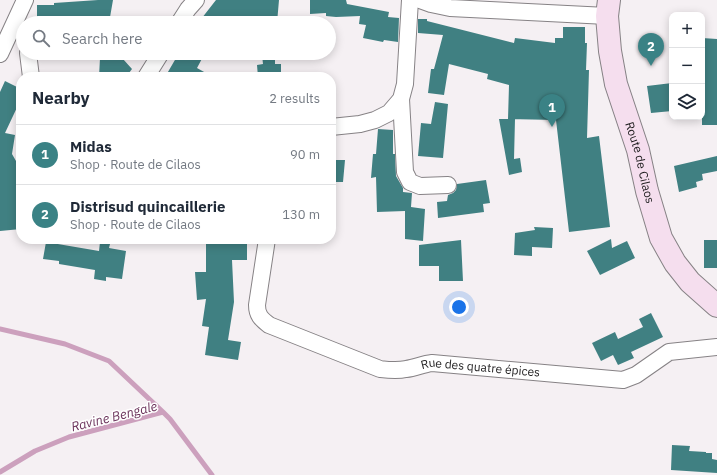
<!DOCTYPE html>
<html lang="en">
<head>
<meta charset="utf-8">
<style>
  body { margin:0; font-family:"IBM Plex Sans",sans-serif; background:#f6f6f7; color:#1f2937 }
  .controls { position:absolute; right:12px; top:12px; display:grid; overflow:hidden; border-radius:8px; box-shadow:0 2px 10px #0003 }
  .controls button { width:36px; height:36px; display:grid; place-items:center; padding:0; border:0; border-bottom:1px solid #e0e1e3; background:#fff; color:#1f2937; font:20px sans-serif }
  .you { position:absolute; left:459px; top:307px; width:14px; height:14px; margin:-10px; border:3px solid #fff; border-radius:50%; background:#1a73e8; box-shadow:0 0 0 6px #1a73e833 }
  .badge { display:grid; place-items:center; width:26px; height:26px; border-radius:50%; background:#3a8285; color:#fff; font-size:13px; font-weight:700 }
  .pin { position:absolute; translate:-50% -33px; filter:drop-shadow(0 1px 2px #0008) }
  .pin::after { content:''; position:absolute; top:21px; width:14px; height:12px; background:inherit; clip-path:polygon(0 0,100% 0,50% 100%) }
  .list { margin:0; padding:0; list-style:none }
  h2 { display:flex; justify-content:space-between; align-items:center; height:52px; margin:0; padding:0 16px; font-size:17px }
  h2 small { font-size:13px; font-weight:400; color:#747a83 }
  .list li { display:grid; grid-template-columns:26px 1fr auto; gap:12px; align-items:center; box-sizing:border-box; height:60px; padding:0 16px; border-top:1px solid #e0e1e3 }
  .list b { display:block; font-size:15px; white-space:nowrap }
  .list p { margin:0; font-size:13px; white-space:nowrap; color:#747a83 }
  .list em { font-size:13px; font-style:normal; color:#747a83 }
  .icon { flex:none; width:22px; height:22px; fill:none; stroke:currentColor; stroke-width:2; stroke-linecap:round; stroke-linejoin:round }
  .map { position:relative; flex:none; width:717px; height:475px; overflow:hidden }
  .search { position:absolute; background:#fff; box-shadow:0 2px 10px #0003; left:16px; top:16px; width:320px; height:44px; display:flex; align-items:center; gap:10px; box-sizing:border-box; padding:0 14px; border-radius:22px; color:#747a83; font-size:15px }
  .panel { position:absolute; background:#fff; box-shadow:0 2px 10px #0003; left:16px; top:72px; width:320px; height:172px; border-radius:16px }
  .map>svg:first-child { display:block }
</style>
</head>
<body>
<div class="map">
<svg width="717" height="475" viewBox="0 0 717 475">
  <rect width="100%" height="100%" fill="#f5f0f3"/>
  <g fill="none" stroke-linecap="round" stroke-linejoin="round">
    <path stroke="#cca0bd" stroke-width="5" d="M0,329l65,15 44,17 54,51
      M0,472l35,-21 34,-14 94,-25 7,7 42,56"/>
  </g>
  <path fill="#408082" d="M98,0h15l-4,23h-27v-2l-45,2v-18h17v-2z
    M216,0h63l-2,23h-79z
    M310,0h36l1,4 42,8 -1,5 11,1 -1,24 -14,-2 -1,2 -20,-4 3,-13 -7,-1 1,-8 -24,1 -10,-1v-3l-16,1z
    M418,19h9v2l87,22 1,-5 40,5v-5h8v-11h22v16h2l-1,27h3l-2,68 12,-2 11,91 -41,5 -13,-112 -48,-1 1,-34 -22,-6 1,-5 -39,-10 -5,31 -16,-2 3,-24h3l9,-34 -25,-2z
    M702,38l15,1v86h-15v-22h3v-26l-3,-1z
    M179,53h26l-8,15 16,9h-48z
    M275,54v10h6v13h-23l-1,-12 6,-1 -1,-9z
    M100,58l23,1 9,10 -6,8h-27z
    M5,81l16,8v10l-16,34 10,2 -3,19 4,7 5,14v54l-21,2v-139z
    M672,83v28l-21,2 -4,-27z
    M435,102l13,2 -5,54 -25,-2 3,-33 10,1z
    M499,119h16l-1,40 6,-1 2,14 -13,3z
    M378,129l15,1v24h2l1,22 7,12v4l9,1 -1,14 14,2 -2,32 -18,-2v-28l-28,1 -1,-35 -5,1 2,-24h3z
    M717,156v15l-15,3 1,6 -7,2 1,5 -18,5 -5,-26z
    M331,160h14l-2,22h-12z
    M486,180l4,23 -7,1 1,8 -46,6 -1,-16 10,-1 1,-6 5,-2 3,-3 1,-6z
    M534,227l19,1 -1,20 -20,-1v9l-18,-1 1,-22 20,-3z
    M247,239v21h-15l2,42 -6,38 13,2 -3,18 -33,-5 4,-28 -7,-1 4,-27 -9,1 -2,-28h11v-32z
    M611,239l1,9 15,-7 8,17 -35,17 -13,-24z
    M461,240l2,41h-24v-15h-20v-21z
    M704,240h13v28h-13z
    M46,242l53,9 1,-9 10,2 -1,4 17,3 -4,28 -16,-2v4l-12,-2 1,-9 -36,-6v-3l-16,-2z
    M651,313l12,24 -32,15 3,6 -16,7 -5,-10 -12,6 -9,-18 23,-11 3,7 25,-12 -4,-8z
    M672,445l18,1 -1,5 17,1v1h6v6l5,1v13l-46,-3z"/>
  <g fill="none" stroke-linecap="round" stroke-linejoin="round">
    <defs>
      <g id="street">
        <path d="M420,0l11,4 19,4 157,8"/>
        <path d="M179,23l9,-14 8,-9"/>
        <path d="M28,53l3,24"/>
        <path d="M0,54l25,-54"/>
        <path d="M146,77l15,-24"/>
        <path d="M401,99l4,73 5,10 10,4 28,-1"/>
        <path d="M331,127l29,-3 15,-4 14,-7 12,-14 4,-15 5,-84"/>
        <path id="s1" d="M267,239l-10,66c0,10 4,14 12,20l111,44c9,1 17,2 26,0 9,-1 17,-5 26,-6l191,17 13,-5 33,-23 48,-5"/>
      </g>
      <g id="secondary">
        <path id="s2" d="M609,0l-2,16 3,35 6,33 22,66 9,41 14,47 14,25 15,19 27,24"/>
      </g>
    </defs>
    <use href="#street" stroke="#868285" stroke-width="18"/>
    <use href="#secondary" stroke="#868285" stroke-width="24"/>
    <use href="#street" stroke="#fff" stroke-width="16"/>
    <use href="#secondary" stroke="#f5deee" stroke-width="22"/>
  </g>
  <g text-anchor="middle" stroke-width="3" stroke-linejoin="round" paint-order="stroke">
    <g font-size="12" fill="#1d1c1d" stroke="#fff">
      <text dy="4" stroke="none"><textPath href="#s2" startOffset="167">Route de Cilaos</textPath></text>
      <text dy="4" stroke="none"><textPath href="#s1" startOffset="312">Rue des quatre épices</textPath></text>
    </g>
    <g font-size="13" font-style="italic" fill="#6b335b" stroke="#fff">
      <text transform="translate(114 416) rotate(-14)" y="5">Ravine Bengale</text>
    </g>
  </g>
</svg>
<div class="controls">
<button>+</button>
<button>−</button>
<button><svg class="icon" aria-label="layers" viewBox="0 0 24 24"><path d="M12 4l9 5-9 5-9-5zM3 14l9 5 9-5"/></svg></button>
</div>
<div class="you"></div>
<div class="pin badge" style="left:552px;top:127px">1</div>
<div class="pin badge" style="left:651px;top:66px">2</div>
<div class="search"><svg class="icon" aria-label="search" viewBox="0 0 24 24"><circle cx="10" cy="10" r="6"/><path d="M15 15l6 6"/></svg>Search here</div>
<section class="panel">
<h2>Nearby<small>2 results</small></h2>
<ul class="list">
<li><span class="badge">1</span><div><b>Midas</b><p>Shop · Route de Cilaos</p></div><em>90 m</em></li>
<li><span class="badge">2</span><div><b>Distrisud quincaillerie</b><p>Shop · Route de Cilaos</p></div><em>130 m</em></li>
</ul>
</section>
</div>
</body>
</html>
